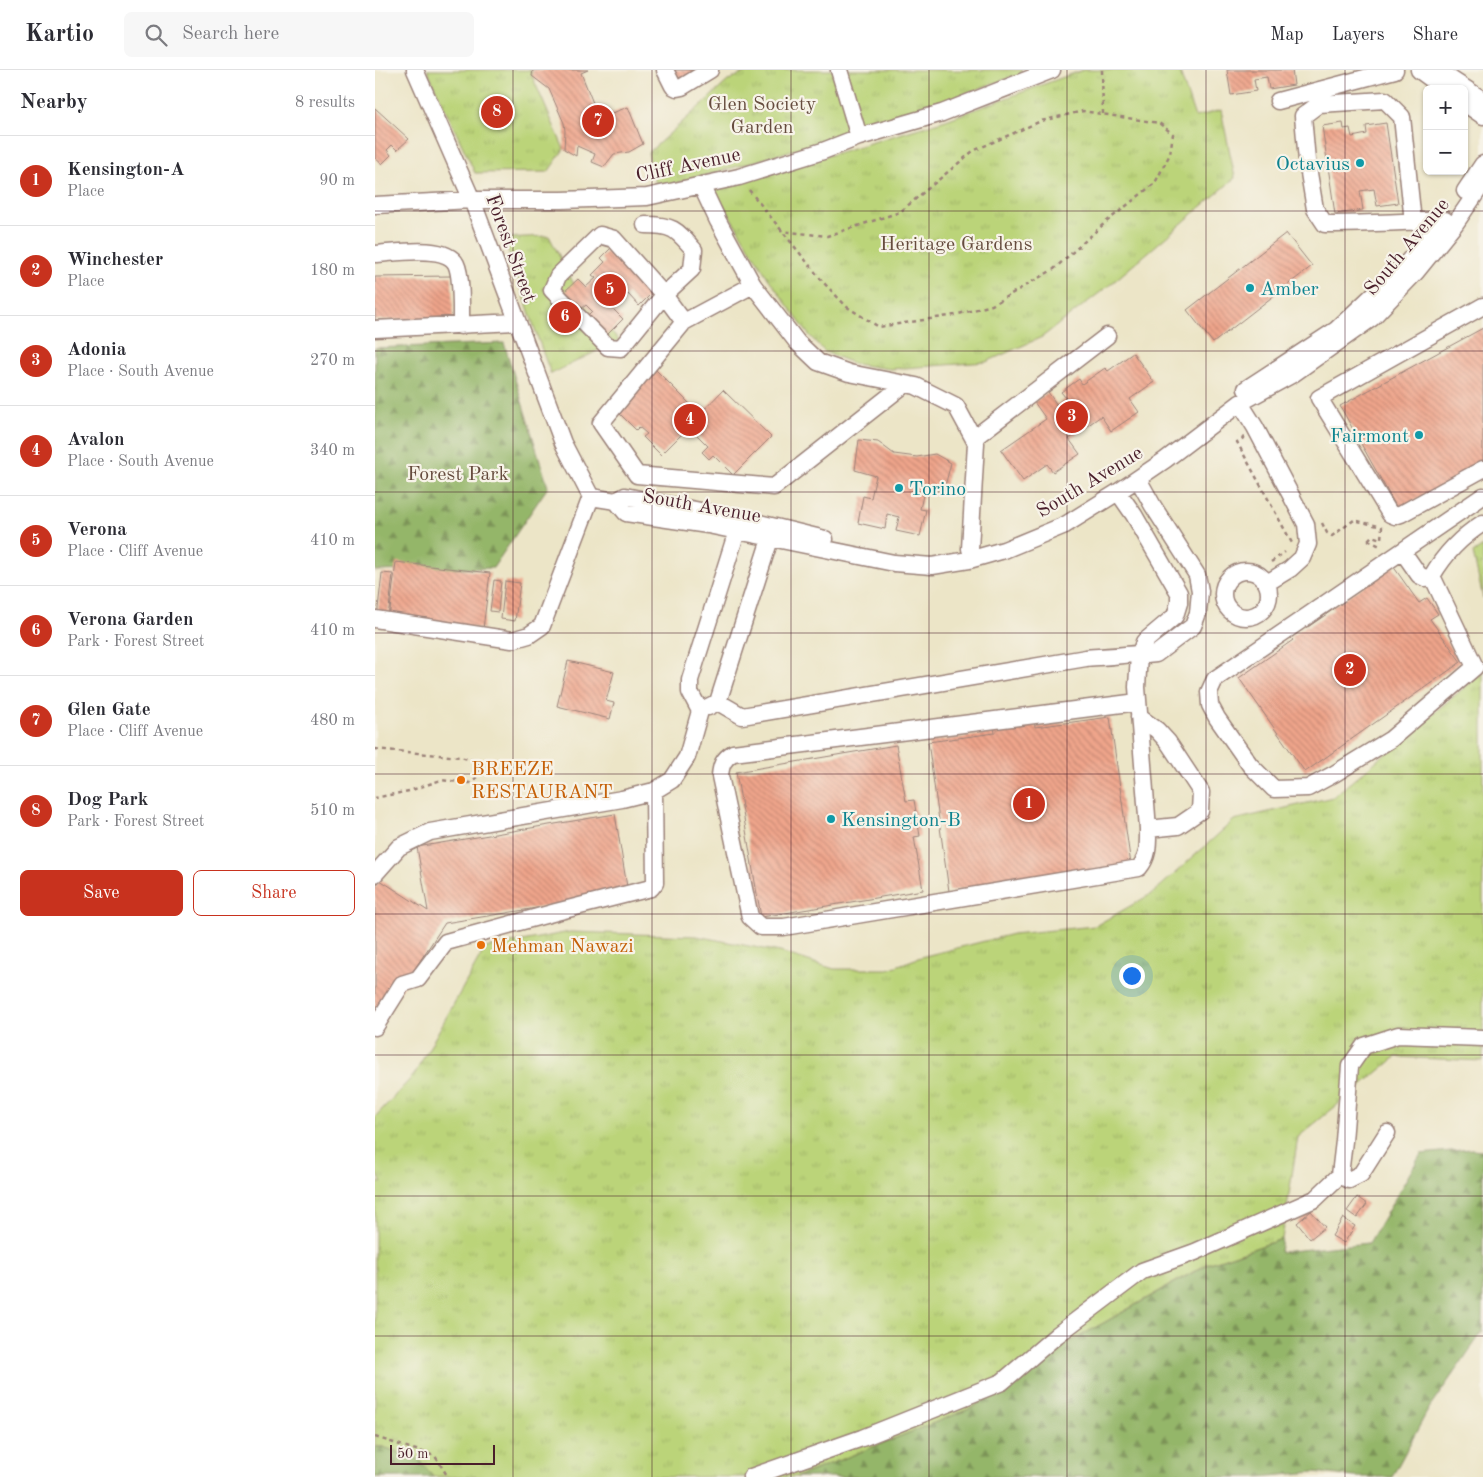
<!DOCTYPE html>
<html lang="en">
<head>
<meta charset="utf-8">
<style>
  body { margin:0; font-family:"Old Standard TT",serif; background:#f7f7f7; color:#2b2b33 }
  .controls { position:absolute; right:15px; top:15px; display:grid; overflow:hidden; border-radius:8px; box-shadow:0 1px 4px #0004 }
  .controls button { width:45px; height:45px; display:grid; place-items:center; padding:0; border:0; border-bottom:1px solid #e1e1e2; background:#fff; color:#2b2b33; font:25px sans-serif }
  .scale { position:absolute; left:15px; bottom:12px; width:105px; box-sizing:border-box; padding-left:5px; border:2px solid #4a1f2b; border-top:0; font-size:14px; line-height:18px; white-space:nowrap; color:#4a1f2b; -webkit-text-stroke:4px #f7f3e8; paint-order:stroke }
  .you { position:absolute; left:756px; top:905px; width:18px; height:18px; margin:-12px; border:4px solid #fff; border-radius:50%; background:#1a73e8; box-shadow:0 0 0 8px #1a73e833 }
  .badge { display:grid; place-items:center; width:32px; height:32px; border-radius:50%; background:#c8321e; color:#fff; font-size:16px; font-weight:700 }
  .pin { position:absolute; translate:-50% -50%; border:2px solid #fff; box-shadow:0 1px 5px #0006 }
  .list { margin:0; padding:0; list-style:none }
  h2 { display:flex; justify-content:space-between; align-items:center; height:65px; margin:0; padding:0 20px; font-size:21px }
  h2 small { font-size:16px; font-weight:400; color:#7c7c81 }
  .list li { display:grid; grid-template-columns:32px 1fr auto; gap:15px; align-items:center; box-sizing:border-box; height:90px; padding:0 20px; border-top:1px solid #e1e1e2 }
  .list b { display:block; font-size:19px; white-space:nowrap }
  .list p { margin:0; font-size:16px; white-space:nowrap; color:#7c7c81 }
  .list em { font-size:16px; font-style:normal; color:#7c7c81 }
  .actions { display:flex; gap:10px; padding:15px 20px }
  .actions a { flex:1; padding:11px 0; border:1px solid #c8321e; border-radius:8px; text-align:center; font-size:18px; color:#c8321e }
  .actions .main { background:#c8321e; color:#fff }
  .icon { flex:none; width:28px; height:28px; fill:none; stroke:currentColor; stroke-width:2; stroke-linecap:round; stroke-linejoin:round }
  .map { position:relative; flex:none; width:1108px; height:1407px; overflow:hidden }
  header { display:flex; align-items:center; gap:30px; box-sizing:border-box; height:70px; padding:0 25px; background:#fff; border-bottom:1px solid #e1e1e2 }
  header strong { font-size:24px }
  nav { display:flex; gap:28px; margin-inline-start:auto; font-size:18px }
  .search { width:350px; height:45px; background:#f7f7f7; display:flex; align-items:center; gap:12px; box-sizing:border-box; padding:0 18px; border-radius:8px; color:#7c7c81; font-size:19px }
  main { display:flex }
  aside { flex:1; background:#fff }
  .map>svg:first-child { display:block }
</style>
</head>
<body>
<header>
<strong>Kartio</strong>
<div class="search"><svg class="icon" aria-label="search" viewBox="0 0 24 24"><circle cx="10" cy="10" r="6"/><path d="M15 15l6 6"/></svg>Search here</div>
<nav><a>Map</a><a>Layers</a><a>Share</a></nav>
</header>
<main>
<aside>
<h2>Nearby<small>8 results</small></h2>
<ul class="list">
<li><span class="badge">1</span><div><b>Kensington-A</b><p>Place</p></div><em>90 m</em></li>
<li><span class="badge">2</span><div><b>Winchester</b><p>Place</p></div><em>180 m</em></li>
<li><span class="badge">3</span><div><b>Adonia</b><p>Place · South Avenue</p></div><em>270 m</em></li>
<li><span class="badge">4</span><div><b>Avalon</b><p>Place · South Avenue</p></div><em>340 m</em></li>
<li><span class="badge">5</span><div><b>Verona</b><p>Place · Cliff Avenue</p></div><em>410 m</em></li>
<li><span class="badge">6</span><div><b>Verona Garden</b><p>Park · Forest Street</p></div><em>410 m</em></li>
<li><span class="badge">7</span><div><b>Glen Gate</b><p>Place · Cliff Avenue</p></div><em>480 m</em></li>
<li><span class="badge">8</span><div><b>Dog Park</b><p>Park · Forest Street</p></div><em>510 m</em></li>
</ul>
<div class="actions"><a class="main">Save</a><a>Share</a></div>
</aside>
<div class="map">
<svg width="1108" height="1407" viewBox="0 0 1108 1407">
  <defs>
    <pattern id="grass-tufts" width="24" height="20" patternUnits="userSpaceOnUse" patternTransform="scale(1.25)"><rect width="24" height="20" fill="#bbd479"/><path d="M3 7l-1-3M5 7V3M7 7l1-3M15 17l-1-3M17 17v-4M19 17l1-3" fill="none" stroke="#a2b669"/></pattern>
    <pattern id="forest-firs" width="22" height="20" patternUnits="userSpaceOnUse" patternTransform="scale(1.25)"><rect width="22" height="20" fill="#94b669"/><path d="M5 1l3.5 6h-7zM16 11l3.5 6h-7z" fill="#7b9357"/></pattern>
    <pattern id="building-back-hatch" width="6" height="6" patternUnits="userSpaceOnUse" patternTransform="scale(1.25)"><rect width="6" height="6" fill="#efa58b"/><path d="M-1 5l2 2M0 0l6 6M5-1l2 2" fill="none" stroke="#c48672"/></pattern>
  </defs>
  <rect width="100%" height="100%" fill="#f7f3e8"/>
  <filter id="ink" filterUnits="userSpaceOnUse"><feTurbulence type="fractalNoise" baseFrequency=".02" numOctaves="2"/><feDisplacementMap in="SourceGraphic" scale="10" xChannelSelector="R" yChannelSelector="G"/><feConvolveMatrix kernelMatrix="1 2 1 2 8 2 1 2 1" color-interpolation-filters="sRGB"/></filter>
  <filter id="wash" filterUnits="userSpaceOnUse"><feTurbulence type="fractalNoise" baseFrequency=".0096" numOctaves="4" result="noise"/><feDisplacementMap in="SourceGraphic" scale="20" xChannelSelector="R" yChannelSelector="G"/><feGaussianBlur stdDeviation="1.12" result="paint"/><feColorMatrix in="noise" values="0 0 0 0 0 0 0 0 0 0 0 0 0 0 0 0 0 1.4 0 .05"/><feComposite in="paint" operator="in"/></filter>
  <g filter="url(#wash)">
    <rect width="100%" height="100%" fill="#ece5c7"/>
    <path fill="url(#grass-tufts)" stroke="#827a52" d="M52,0h104l1,6 32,73 -16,23 -73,1z
      M375,0h272l-1,4c-120,42 -240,83 -364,114l-9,-35 81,-73z
      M708,0h96l16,47 26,-7 14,68 -124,106 -69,53 -56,25 -96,7 -35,-5 -30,-12 -16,-17 -41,-57 -54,-88 232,-70z
      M174,166l30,58 40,46 -68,34c-18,-45 -29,-91 -48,-136z
      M1108,476v52l-10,-45z
      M1108,602v389l-87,-4 -98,80 -16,102 -75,25 -137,78 -98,66 -175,69h-364l-50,-30h-8v-265l7,1 -7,-13v-53l39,-42 71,-127 85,-16 126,4 84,16 54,17h54l33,-12 92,-23 82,-8 58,-33 81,-73 99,-23z"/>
    <path fill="url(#forest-firs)" stroke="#6f6a4a" d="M129,273l44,144 -55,81 -118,3v-223z
      M1096,1079l12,1v181l-55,79 -36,67h-37l-41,-5 -55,5h-462l175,-69 98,-66 138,-78 74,-25 -2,13 89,-9 52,-89z
      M0,1377h8l36,12 14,18h-58z"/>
    <g id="blocks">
      <path fill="url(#building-back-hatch)" d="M158,0h55l-7,3 18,45 29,-11 15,37 -14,8 -15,2 -10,13 -12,-5 3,-8 -18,-8 -1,10 -12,-7 1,-18 -1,-8 -15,-34 -17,-13z
        M295,0h23l2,3 -13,7 -1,-3 -6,3z
        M852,0h65l2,15 -25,4 -2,-12 -13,2 2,12 -25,4z
        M0,38l34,31 -12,11 -5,-5 -5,5 4,5 -9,9 -7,-6z
        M968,53l1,6 6,-1 2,9 15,-3 -1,-8 20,-3 12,80 -21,3 -3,-17 -14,2 3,19 -28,4 -13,-88z
        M911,163l26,33 -99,77 -26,-33z
        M238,176l43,43 -17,17 -11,-12 -15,15 10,10 -19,19 -19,-20 7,-7 -6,-6 -5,4 -17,-17 14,-13 8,8 10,-9 -4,-3 13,-13 -4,-4z
        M77,206l1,43 -78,1v-43z
        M1108,258v136l-85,46 -58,-104z
        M758,283l21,29 -24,17 9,13 -28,19 -10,-15 -32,23 11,15 -27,18 -6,-8 -24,17 -22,-31 45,-31 -12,-17 14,-10 9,13 9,-7 -5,-6 18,-13 3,5 23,-16 3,3z
        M281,300l44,44 23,-24 48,47 -38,38 -20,-20 -4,4 -7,-7 6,-6 -19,-19 -28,28 -18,-18 4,-3 -8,-7 -3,3 -20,-20z
        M484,370l19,2 16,12 23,3 18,-3 16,9 -7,27 -19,-4 -5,23 6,1 -6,26 -24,-5 3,-14 -12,-3 -2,15 -27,-6 5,-27 8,2 5,-22 -21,-6z
        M21,492l94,11 -7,56 -94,-11z
        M1018,496l26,37 8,-5 11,16 -8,5 31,43 -156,110 -66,-94 54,-38 -3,-3 17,-12 1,2 26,-18 -2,-2z
        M7,503l11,1 -5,44 -11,-1z
        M119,510l7,1 -3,31 -8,-1z
        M130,511l15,2 -5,38 -14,-2z
        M193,591l46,11 -8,29 8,2 -4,16 -53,-13z
        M735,647l21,148 -182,26 -21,-149 67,-9 -1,-7 40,-6 1,7z
        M521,675l10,56 8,-1 6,36 -6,1 9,53 -162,27 -25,-145z
        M240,744l13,79 -183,30 -70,106v-141l5,-8 48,31 -11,-64z
        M982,1127l10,7 -10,14 -10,-7z
        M936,1141l14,16 -15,12 -13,-16z
        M968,1148l12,8 -11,17 -12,-7z"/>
    </g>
  </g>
  <g filter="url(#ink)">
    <use href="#blocks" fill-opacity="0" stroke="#9b8279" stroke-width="1"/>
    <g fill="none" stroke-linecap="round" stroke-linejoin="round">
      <defs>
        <path id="minor" d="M40,0l57,130 91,243 28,54
          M290,0l8,16 4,2 5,-1 28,-17
          M464,0l20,67
          M1044,0l26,19
          M1062,0l46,30
          M903,31l117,-31
          M1089,33l19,13
          M326,115l17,36 35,64 44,57 21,20 31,11 67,13 40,20 20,37 -6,106
          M1090,121l18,-27
          M0,135l97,-5h90l85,-3 92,-20 84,-26 36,-14 83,-24 110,-43
          M1038,152l-11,-105 -17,-17 -66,4 -16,12 4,45 8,48 10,15c40,0 80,-2 120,-4
          M270,155c28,0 31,4 49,25l-2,19 -28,26 20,27 69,-37
          M225,165l14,4 50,56 -43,53 -13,-1 -56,-57 6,-14z
          M0,184c20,-1 71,-10 81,10 6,12 5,47 5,62
          M1108,236l-164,92 71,116 5,2 6,-2 82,-45
          M309,252l-83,101 36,52 137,12 131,-103
          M0,259l142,-7
          M871,319l90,-59 69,-65 35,-40
          M865,333l15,24 51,97 2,20 -6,14 -12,11 -23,14
          M599,368l133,-102
          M763,409l15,27 44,69 3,16 -2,22 -5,13 -37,28 -10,1 -3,-3
          M743,422l16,23 45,78v10l-4,13 -31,26 -2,6 1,4
          M216,427l25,4 10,12 82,12 186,38 38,3 37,-6 35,-10 61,-25 53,-33 47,-32 75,-57 53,-29 79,-56 44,-46 39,-48 28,-41
          M241,431l9,-5 126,25 74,18
          M1028,482l16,23 6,3 7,-2c13,-23 29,-39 51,-53
          M848 524a23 23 0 1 1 46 0a23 23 0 1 1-46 0Z
          M1057,506l43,91 -84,72 -57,35 -26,14 -34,1 -24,-24 -33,-47 -7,-13 -1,-13 6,-13 268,-183
          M0,549l137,21 17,-5 13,-9 49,-129
          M343,632l24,14 344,-58c10,-1 52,-3 57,-6
          M763,632l-405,51c-10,6 -12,12 -13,23l30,141 11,10h23l355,-59c10,-12 9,-24 9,-39l-11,-142 2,-32
          M333,637l10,-5 52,-163
          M764,647l18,13 11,12 33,50 -1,19 -22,15 -30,3
          M0,804l24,-27 31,-15 192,-33 32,-8 18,-11 15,-23 13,-46 -10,-19v-12l47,-149
          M0,957l27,-43 16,-5 28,-37 110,-30 95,-24 4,-5 -1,-92
          M965,1105l9,5 12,-6 26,-41
          M376,1407l111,-39 140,-56 55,-47 85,-64 53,-19 120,-53 25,-24 4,-34 6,-75 14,-20 34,-11 85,3"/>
      </defs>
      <use href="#minor" stroke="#9b8279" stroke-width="19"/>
      <path stroke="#9b8279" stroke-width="2.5" stroke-dasharray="4 4" stroke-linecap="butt" d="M727,0l1,44
        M374,120l74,92 24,25 32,20 76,-12 37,-10 62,-36 52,-47 49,-39 15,-29 3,-20 -14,-11 -76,-12 -42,10 -68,30 -73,61 -73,24 -47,-5
        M870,367l-8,5 55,101
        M947,453l5,10 5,3 22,-16 28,7 -1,12 -9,-3 -4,4
        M993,470l14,7
        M896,492l14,-10
        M0,679l85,8 12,3 8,5 -2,11 -8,7 -29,-3 -32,11 -34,7
        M0,1367l60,19 13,21"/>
      <use href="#minor" stroke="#fff" stroke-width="16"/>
    </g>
  </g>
  <path fill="none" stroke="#4a1f2b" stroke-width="1" stroke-opacity="0.55" d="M138,0v1407M277,0v1407M416,0v1407M554,0v1407M692,0v1407M831,0v1407M970,0v1407M0,141h1108M0,281h1108M0,422h1108M0,563h1108M0,704h1108M0,844h1108M0,985h1108M0,1126h1108M0,1266h1108"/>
  <g fill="#0f9aa8" stroke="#f7f3e8" stroke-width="2">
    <circle cx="985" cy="93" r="5"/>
    <circle cx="875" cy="218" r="5"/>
    <circle cx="1044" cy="365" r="5"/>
    <circle cx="524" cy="418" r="5"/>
    <circle cx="456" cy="749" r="5"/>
  </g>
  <g fill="#e8710a" stroke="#f7f3e8" stroke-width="2">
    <circle cx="86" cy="710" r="5"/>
    <circle cx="106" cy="875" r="5"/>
  </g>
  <g text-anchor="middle" stroke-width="4.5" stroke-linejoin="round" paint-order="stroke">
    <g font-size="20" fill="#664c3e" stroke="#f7f3e8">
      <text x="387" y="40">Glen Society<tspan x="387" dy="23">Garden</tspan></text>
      <text x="581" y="180">Heritage Gardens</text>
      <text x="83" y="410">Forest Park</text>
    </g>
    <g font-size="20" fill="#0d838f" stroke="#f7f3e8" text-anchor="start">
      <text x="975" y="100" text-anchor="end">Octavius</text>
      <text x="885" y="225">Amber</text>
      <text x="1034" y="372" text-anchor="end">Fairmont</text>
      <text x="534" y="425">Torino</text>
      <text x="466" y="756">Kensington-B</text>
    </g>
    <g font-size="20" fill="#4a1f2b" stroke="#f7f3e8">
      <text transform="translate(313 94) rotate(-12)" y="7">Cliff Avenue</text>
      <text transform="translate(1031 176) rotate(-50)" y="7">South Avenue</text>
      <text transform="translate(137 178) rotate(70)" y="7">Forest Street</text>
      <text transform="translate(714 411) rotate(-31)" y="7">South Avenue</text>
      <text transform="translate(327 435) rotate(10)" y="7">South Avenue</text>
    </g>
    <g font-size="20" fill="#c56008" stroke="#f7f3e8" text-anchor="start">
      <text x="96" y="705">BREEZE<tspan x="96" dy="23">RESTAURANT</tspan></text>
      <text x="116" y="882">Mehman Nawazi</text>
    </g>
  </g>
</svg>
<div class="controls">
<button>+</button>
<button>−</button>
</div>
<div class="scale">50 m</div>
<div class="you"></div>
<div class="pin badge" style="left:654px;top:734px">1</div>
<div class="pin badge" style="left:975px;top:600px">2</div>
<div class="pin badge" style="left:697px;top:347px">3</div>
<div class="pin badge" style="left:315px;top:350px">4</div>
<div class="pin badge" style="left:235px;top:220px">5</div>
<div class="pin badge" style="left:190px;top:247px">6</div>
<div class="pin badge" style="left:223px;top:51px">7</div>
<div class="pin badge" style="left:122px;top:42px">8</div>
</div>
</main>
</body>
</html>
